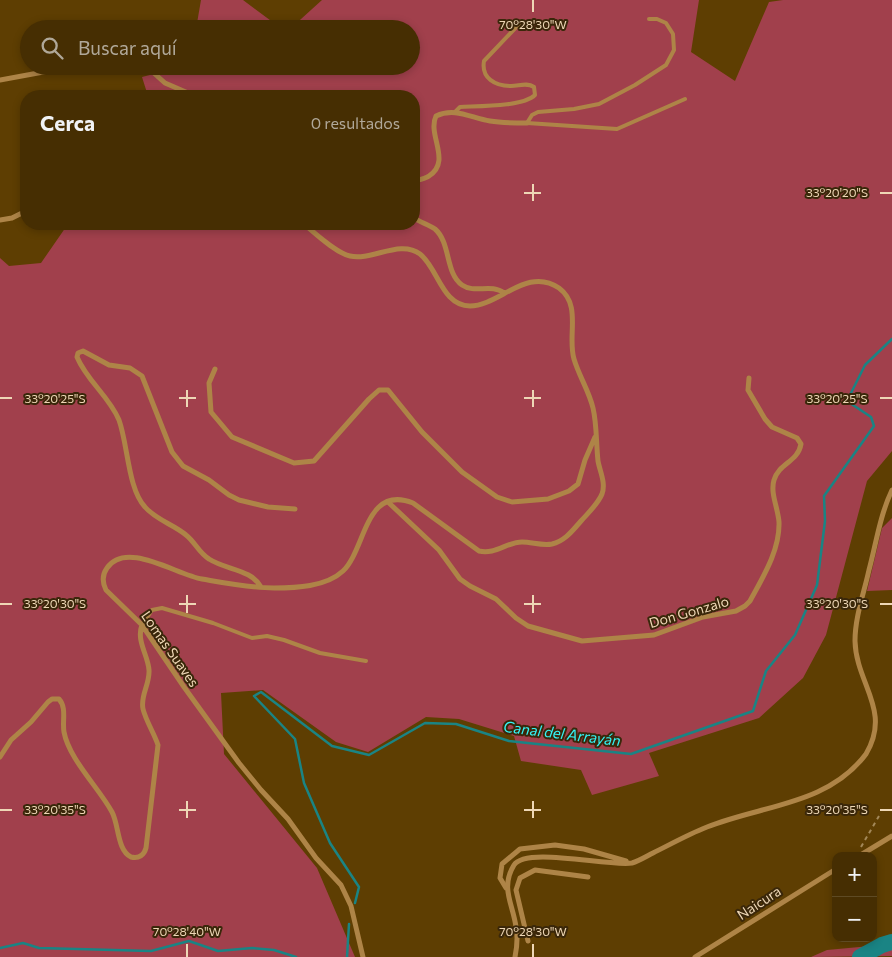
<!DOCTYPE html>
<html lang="es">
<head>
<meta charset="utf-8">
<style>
  body { margin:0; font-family:Commissioner,sans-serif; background:#503a11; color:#f1f3f6 }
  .controls { position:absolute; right:15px; bottom:15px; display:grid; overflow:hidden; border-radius:10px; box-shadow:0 2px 8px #0003 }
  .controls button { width:45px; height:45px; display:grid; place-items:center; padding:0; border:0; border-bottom:1px solid #5e4a24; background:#462e02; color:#f1f3f6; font:25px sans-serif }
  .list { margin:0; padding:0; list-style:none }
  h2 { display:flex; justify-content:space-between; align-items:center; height:65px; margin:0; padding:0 20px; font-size:21px }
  h2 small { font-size:16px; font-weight:400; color:#b0a899 }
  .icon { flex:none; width:28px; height:28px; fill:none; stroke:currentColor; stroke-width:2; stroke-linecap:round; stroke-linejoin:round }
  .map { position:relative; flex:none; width:892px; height:957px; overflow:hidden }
  .search { position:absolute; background:#462e02; box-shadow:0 2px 8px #0003; left:20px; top:20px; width:400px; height:55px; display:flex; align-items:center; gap:12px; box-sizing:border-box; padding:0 18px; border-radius:28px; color:#b0a899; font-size:19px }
  .panel { position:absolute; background:#462e02; box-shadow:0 2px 8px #0003; left:20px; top:90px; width:400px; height:140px; border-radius:20px }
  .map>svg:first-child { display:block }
</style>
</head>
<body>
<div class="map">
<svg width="892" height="957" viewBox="0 0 892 957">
  <rect width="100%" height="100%" fill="#5e3e02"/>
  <path fill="#a1404c" d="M201,0h42l39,29h-86z
    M322,0h377l-8,52 44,29 34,-79 14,-2h109v451l-25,30 -41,154 -23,43 -44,40 -110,35 10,23 -67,19 -11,-25 -60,-9 -7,-25 -55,-17 -33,-2 -58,35 -32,-10 -73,-52 -42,3 3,61 93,114 38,89h-355v-699l9,8 32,-3 27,-39h346v-128h-266l-6,-19 43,-11h226v-37h-121z
    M892,518v72l-25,1 15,-63z
    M892,944v12l-81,1 16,-7z"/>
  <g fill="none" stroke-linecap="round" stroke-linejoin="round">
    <path stroke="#1a8484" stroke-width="2.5" d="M355,903l4,-16 -29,-44 -26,-60 -9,-44 -41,-43 7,-4 71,54 37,9 56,-32 31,1 53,17 122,13 122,-43 13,-40 29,-36 22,-50 8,-64 -1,-25 50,-70 -3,-9 -24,-16 18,-36 27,-26
      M0,948l23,-5 16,5 112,3 38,-10 29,10 34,-3 22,2 22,7
      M347,957l2,-33"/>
    <path stroke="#1a8484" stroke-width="16" d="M860,957l22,-12 10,-3"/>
    <path stroke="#a38859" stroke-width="2" stroke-dasharray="4 4" stroke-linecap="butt" d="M861,847l18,-31"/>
    <path stroke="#ae8447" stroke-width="4" d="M649,19h8l9,4 7,11 1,16 -8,15 -31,20 -36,19 -25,5 -36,3 -6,3 -5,8 90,6 68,-30
      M455,112l5,-5c17,-1 63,0 75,-12l-1,-8c-7,-5 -15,-1 -23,-1 -16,0 -30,-8 -27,-25l38,-40
      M142,625l10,-15 10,-2 51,15 39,15 15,-2 17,4 36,13 46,8"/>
    <path stroke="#ae8447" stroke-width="5" d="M146,66l19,17 30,13
      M0,80l76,-14
      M414,181c4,-1 11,-2 15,-5 23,-15 -2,-41 7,-60 19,-9 35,2 54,5 12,2 25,2 37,2
      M414,218c6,4 15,7 21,11 16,14 10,44 27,56 13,9 29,-2 42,8
      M0,220l12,-2 14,-7
      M304,224c11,9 32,29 46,32 22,5 50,-17 70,-2 18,14 22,52 50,52 29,0 57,-40 89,-18 23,17 8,48 15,71 5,17 15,32 19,49 4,17 3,35 5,53 2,11 8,22 4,33 -4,10 -14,19 -21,27 -8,9 -16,20 -29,23 -10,2 -20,-2 -30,-2 -15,0 -27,13 -43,9l-66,-48c-48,-19 -47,46 -70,68 -17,16 -48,17 -69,17 -24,0 -49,-5 -72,-9 -25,-4 -76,-39 -95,-11 -5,7 -5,14 -1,22l36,35 42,62 55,76 22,27 27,29 28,39 25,27 10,21 12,51
      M215,369l-6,14 2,29 21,25 62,26 20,-2 55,-62 10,-9h9l34,42 40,40 35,25 15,5 36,-3 21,-8 9,-7 7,-24 10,-23
      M388,502l51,48 21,29 10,7 26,13 20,19 12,8 54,15 72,-6 49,-18 33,-6 9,-5 5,-5c13,-24 30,-51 29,-79 -1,-14 -9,-29 -5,-42 5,-17 24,-18 27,-36l-4,-6 -25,-11 -7,-8 -17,-29 1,-12
      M261,587c-10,-18 -35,-17 -52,-28 -10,-6 -14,-17 -23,-24 -13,-11 -30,-15 -41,-28 -17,-18 -17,-62 -26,-87 -10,-24 -32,-39 -42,-63l1,-4 5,-2 26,14 21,3 12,8 30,76 11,14 26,14 20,15 10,5 29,7 27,2
      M0,757l11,-17 20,-18 17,-20 4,-3h7c8,9 3,22 5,33 5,27 35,56 48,80 7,13 5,38 19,45 8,2 13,-2 15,-9l12,-103c-4,-12 -12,-24 -15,-36 -3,-13 7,-25 6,-39 -1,-15 -13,-29 -7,-45
      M859,856l33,-20
      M506,888l-6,-10 2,-14 18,-15 35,-4 29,4 42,12
      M528,941l-12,-51 4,-12 15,-8 53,7
      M515,957c2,-10 3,-20 1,-30 -3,-23 -16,-39 -2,-62 12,-19 95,2 118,-2 7,-2 15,-7 21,-10 18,-9 36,-19 54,-26 55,-22 121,-22 159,-73 26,-44 -10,-70 -11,-113 0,-24 9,-48 14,-71 7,-26 11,-55 23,-80
      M695,957l141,-88"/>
  </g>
  <path fill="none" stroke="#eed7b6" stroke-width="2" d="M533,0v12M533,184v17M524,193h17M880,193h12M187,390v17M533,390v17M0,398h12M179,398h17M524,398h17M880,398h12M187,595v18M533,595v18M0,604h12M179,604h17M524,604h17M880,604h12M187,801v17M533,801v17M0,810h12M179,810h17M524,810h17M880,810h12M187,944v13M533,944v13"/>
  <g text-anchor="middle" stroke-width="4" stroke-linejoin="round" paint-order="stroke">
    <g font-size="14" fill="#eed7b6" stroke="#3a270a">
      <text transform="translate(689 612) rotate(-16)" y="5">Don Gonzalo</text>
      <text transform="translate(170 649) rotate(55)" y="5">Lomas Suaves</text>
      <text transform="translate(759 903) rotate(-33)" y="5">Naicura</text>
    </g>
    <g font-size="15" font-style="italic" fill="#33f5f6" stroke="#3a270a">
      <text transform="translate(562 734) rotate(7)" y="5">Canal del Arrayán</text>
    </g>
  </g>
  <g font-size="12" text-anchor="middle" fill="#eed7b6" stroke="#3a270a" stroke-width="4" stroke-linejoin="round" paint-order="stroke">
    <text x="533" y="29">70°28'30"W</text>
    <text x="837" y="197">33°20'20"S</text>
    <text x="55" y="403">33°20'25"S</text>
    <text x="837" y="403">33°20'25"S</text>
    <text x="55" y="608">33°20'30"S</text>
    <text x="837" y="608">33°20'30"S</text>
    <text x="55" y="814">33°20'35"S</text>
    <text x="837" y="814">33°20'35"S</text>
    <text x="187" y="936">70°28'40"W</text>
    <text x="533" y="936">70°28'30"W</text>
  </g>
</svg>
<div class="controls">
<button>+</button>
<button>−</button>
</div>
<div class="search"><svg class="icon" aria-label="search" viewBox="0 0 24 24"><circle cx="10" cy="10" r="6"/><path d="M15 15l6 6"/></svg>Buscar aquí</div>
<section class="panel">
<h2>Cerca<small>0 resultados</small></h2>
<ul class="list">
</ul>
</section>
</div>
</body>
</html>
